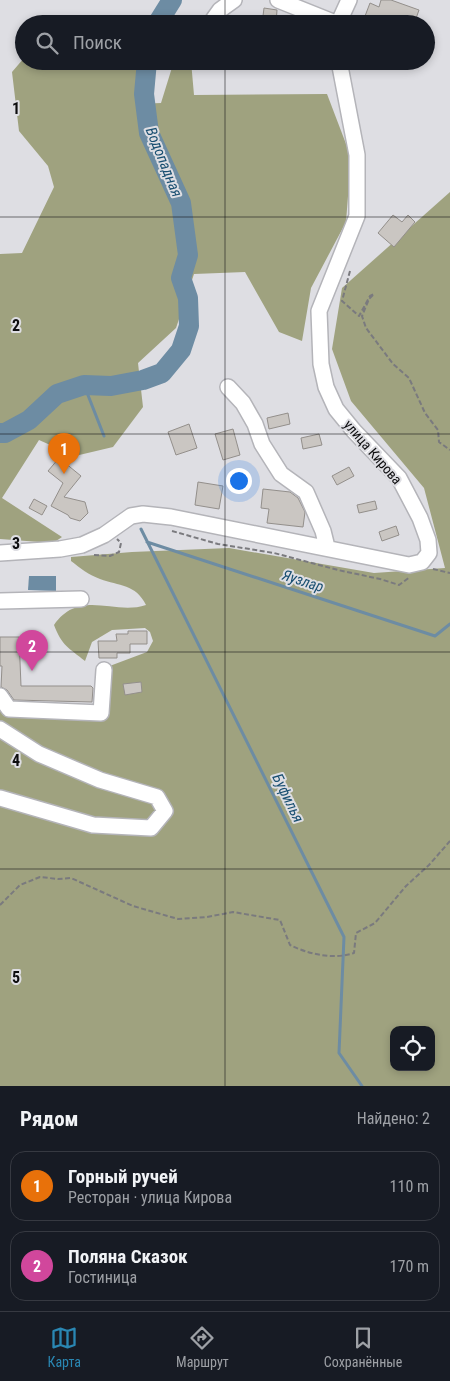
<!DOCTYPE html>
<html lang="ru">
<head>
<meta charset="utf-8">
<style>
  body { margin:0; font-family:"Roboto Condensed",sans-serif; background:#242831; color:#f1f3f6 }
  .controls { position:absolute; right:15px; bottom:15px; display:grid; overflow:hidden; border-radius:10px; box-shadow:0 2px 8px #0003 }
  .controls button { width:45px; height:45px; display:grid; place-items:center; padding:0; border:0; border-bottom:1px solid #363941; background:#171b24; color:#f1f3f6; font:25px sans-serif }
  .you { position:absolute; left:238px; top:480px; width:18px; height:18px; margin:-12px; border:4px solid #fff; border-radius:50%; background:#1a73e8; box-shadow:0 0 0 8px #1a73e833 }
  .badge { display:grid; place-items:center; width:32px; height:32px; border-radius:50%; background:#2a87b3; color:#fff; font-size:16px; font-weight:700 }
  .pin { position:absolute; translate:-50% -41px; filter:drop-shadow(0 1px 2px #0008) }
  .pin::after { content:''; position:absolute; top:26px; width:18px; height:15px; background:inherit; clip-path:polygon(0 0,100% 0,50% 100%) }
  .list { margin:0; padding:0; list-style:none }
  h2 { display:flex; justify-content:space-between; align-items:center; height:65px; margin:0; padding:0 20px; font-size:21px }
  h2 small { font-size:16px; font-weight:400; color:#9ea1a6 }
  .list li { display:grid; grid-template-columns:32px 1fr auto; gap:15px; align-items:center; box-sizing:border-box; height:70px; margin:0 10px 10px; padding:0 10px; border:1px solid #363941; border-radius:15px }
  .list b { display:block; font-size:19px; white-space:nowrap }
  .list p { margin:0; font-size:16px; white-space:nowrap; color:#9ea1a6 }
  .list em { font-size:16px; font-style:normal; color:#9ea1a6 }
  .icon { flex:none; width:28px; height:28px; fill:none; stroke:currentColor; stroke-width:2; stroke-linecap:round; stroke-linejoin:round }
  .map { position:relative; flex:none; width:450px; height:1086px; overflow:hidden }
  .search { position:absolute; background:#171b24; box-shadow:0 2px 8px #0003; left:15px; right:15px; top:15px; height:55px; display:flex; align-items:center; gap:12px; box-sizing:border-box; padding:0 18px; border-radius:28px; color:#9ea1a6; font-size:19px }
  .sheet { height:225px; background:#171b24 }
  nav { display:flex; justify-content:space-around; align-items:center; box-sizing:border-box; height:70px; border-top:1px solid #363941; background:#171b24; font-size:14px; color:#9ea1a6 }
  nav a { display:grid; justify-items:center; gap:2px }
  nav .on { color:#2a87b3 }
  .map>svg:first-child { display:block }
</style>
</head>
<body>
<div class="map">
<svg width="450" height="1086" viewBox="0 0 450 1086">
  <rect width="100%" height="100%" fill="#dedee3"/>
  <path fill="#9fa27f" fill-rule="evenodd" d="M24,58v3h113v43l24,-1 13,-42h17l3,34 133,-1 24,63 -5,65 -35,66 -9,53 -23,-9 -34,-60 -51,2 -18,54 -38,35 5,44 -30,40 -38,9 -36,-16 -37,58 60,39 -9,6 -53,-4v-285l22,-1 32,-66 -6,-21 -29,-35 -7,-59z
    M450,192v894h-450v-384l103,18 4,-53 40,-15 6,-11 -3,-9 -5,-4 -33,2 -20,12 -7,19c-16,-13 -23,-15 -31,-36 26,-37 60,-9 92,-20 -10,-21 -27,-19 -46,-26 -11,-4 -20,-11 -29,-18v-4l61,-5 97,-4 145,25 71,-5 -21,-80 -73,-87 -19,-52 10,-61zM394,1030h37v37h-37z"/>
  <path fill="#6d8ca3" d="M29,576h27v15l-28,-1z"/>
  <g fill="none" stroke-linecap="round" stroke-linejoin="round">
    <path stroke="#6d8ca3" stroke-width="3" d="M84,385l20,51
      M141,529l203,408 -5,116 23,33
      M147,542l288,94 15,-12"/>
    <path stroke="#6d8ca3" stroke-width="20" d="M157,24l15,-24
      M0,433h5l24,-13 28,-26 27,-9 27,1 32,-6 19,-7 19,-23 8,-24 -1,-28 -7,-20 7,-23 -7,-52 -32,-70 -5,-39 3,-33"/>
  </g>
  <path fill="#cac6c2" stroke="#938f8b" d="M381,0h10l28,10 -5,14h-52l8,-21 9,4z
    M264,8l13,2 -1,14h-14z
    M393,215l9,7 6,-7 7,7 -21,25 -16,-14z
    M288,413l2,11 -21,5 -2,-11z
    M189,424l8,24 -21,7 -8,-23z
    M233,429l7,26 -17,5 -8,-26z
    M319,434l3,11 -19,4 -2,-11z
    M59,458l22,18 -17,21 21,5 3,11 -8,8 -10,-3 -2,-3 -17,-9 12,-23 -15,-12z
    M349,467l5,9 -17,9 -5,-9z
    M198,482l25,4 -4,23 -24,-4z
    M263,489l27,3 8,6 7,14 -2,15 -36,-4 2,-14 -8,-1z
    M34,499l13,7 -5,9 -13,-7z
    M375,501l2,8 -18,4 -2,-8z
    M396,526l3,9 -17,6 -3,-9z
    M128,631h19v13h-17v9h-13v5h-18l-1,-17h19l-1,-7h12z
    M0,637h19l2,49h70l2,2 -1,14 -78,-2 -7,-10 -6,-3 1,-21h-2z
    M141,682l1,10 -17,3 -2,-11z"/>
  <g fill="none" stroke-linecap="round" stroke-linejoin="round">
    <defs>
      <path id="minor" d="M278,0l60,24
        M210,24l10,-14 14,-10
        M338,24l11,-24
        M228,387l15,16 12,21 7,20 19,30 25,18 17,39 4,16
        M0,553l60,-4 22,-4 22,-10 27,-19 12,-2 28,3 238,48 13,-3 7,-9 -1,-13 -8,-22 -21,-40 -45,-47 -18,-22 -10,-22 -5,-23 -2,-53 38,-95v-61l-18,-94
        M0,601l81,-2
        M0,696l9,13 92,4 3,-43
        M0,729l39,25 61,26 57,17 8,14 -14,17 -58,-3 -93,-27"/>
    </defs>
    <use href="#minor" stroke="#b4b4b9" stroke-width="18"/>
    <path stroke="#7a7a7e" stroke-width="2" stroke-dasharray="5 2.5" stroke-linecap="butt" d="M350,271l-8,30 17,15 11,-20 4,-2 -5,5 -7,17 4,12 27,36 16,14 16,35 13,17 1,12 11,8
      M172,531l46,13 56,9 64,17 42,9 19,6 11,-8
      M94,555l16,1 9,-4 2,-9 -4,-4
      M433,569l17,4
      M0,905l20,-20 20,-8 18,2 13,-1 62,28 45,13 29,-2 26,-5 47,8 10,25c18,9 44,15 64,8l2,-20 19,-10 31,-37 23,-21 21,-24"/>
    <use href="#minor" stroke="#fff" stroke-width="15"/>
  </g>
  <path fill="none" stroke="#0d0d0f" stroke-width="1" stroke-opacity="0.55" d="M225,0v24M225,61v1025M0,217h450M0,434h450M0,652h450M0,869h450"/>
  <g text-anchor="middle" stroke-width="4" stroke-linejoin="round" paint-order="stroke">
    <g font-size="14" fill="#0d0d0f" stroke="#dedee3">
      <text transform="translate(373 452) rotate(49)" y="5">улица Кирова</text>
    </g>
    <g font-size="15" font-style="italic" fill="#194f71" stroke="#dedee3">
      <text transform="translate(164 162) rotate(68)" y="5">Водопадная</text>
      <text transform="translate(303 581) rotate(18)" y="5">Яузлар</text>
      <text transform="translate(288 798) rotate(64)" y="5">Буфилья</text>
    </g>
  </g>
  <g font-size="16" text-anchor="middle" font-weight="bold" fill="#0d0d0f" stroke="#dedee3" stroke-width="4" stroke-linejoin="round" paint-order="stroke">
    <text x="16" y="114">1</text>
    <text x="16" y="331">2</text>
    <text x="16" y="549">3</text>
    <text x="16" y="766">4</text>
    <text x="16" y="983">5</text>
  </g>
</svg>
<div class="controls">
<button><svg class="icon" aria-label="locate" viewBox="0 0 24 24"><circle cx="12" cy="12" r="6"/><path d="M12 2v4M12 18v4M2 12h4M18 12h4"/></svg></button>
</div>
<div class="you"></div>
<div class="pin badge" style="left:64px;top:474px;background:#e8710a">1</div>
<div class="pin badge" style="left:32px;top:671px;background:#d1479c">2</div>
<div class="search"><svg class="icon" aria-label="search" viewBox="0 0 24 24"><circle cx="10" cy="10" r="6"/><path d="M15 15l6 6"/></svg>Поиск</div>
</div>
<section class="sheet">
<h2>Рядом<small>Найдено: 2</small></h2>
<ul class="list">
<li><span class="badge" style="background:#e8710a">1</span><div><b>Горный ручей</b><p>Ресторан · улица Кирова</p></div><em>110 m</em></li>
<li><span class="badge" style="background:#d1479c">2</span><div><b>Поляна Сказок</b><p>Гостиница</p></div><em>170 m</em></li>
</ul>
</section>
<nav>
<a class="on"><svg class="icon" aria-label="map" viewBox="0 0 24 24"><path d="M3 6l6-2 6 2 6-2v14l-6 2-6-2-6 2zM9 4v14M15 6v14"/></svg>Карта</a>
<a><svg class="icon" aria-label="directions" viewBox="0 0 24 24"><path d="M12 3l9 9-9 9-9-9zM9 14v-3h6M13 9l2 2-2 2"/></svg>Маршрут</a>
<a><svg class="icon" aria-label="saved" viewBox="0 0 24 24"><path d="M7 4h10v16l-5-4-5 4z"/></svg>Сохранённые</a>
</nav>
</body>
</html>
